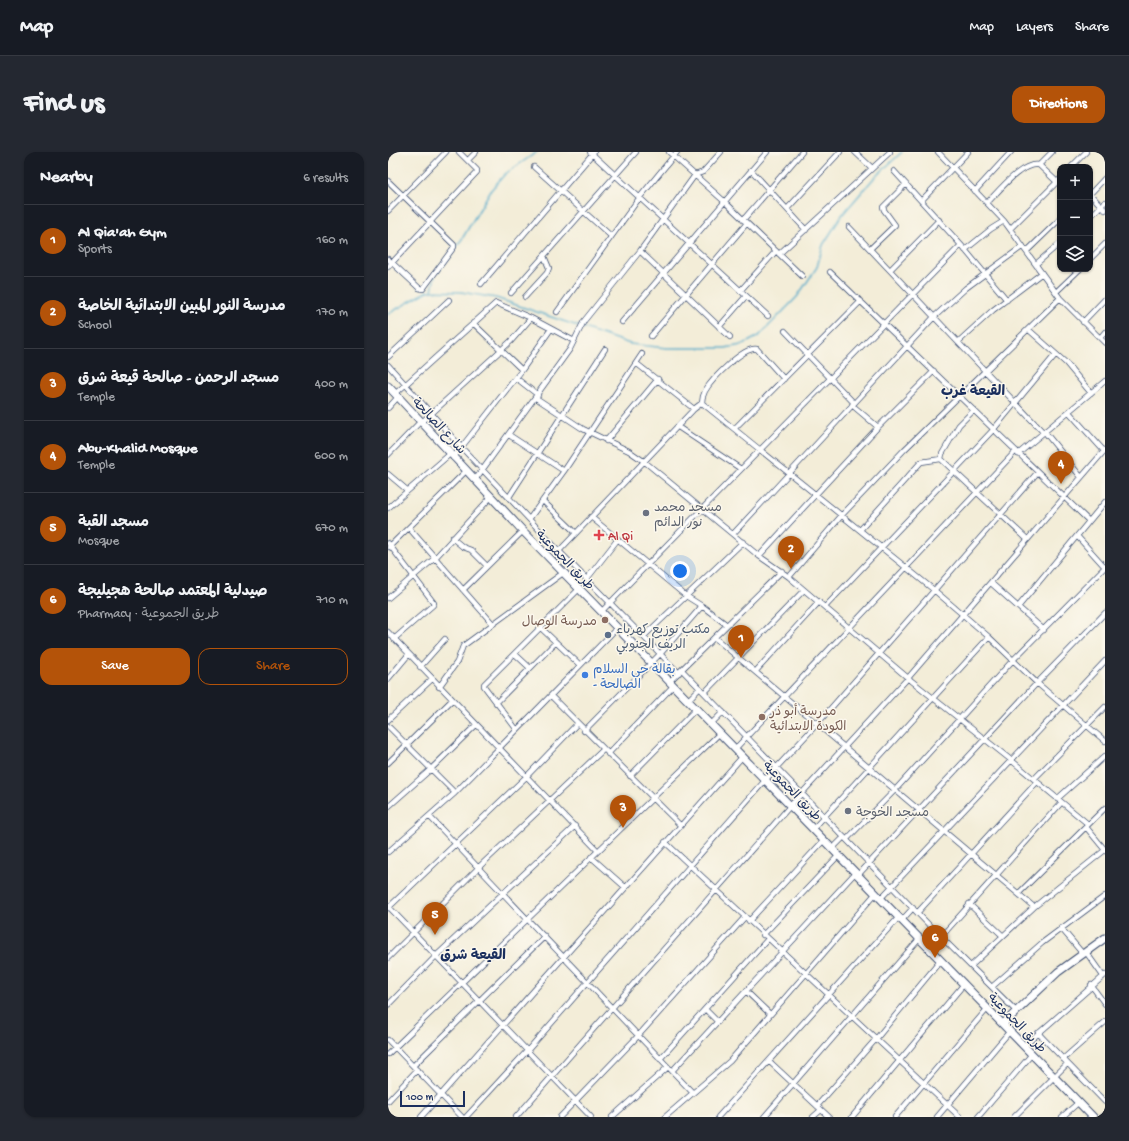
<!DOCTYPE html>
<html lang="en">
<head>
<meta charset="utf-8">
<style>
  body { margin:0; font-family:"Gochi Hand","Playpen Sans Arabic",sans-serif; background:#242831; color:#f1f3f6 }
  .controls { position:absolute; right:12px; top:12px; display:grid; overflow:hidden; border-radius:8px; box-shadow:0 1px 3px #0004 }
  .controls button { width:36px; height:36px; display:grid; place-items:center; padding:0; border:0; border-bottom:1px solid #363941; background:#171b24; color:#f1f3f6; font:20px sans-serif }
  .scale { position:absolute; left:12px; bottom:10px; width:65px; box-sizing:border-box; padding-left:4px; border:2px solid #1b2f5e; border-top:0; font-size:11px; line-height:14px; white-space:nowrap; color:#1b2f5e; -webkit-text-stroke:3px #fbf7ec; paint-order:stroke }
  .you { position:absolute; left:292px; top:419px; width:14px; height:14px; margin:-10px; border:3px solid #fff; border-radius:50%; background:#1a73e8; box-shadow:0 0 0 6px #1a73e833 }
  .badge { display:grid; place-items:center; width:26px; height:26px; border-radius:50%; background:#b45309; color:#fff; font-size:13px; font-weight:700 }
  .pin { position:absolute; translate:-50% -33px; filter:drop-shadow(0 1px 2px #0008) }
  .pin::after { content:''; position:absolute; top:21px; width:14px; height:12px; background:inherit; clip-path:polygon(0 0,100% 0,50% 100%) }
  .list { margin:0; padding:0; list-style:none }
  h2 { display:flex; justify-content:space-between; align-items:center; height:52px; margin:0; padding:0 16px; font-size:17px }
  h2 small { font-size:13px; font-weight:400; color:#9ea1a6 }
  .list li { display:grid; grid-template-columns:26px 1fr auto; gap:12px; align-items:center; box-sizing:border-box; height:72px; padding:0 16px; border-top:1px solid #363941 }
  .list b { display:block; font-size:15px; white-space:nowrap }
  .list p { margin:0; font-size:13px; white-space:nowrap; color:#9ea1a6 }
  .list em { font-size:13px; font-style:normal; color:#9ea1a6 }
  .actions { display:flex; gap:8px; padding:12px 16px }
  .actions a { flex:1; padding:9px 0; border:1px solid #b45309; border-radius:12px; text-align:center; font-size:14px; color:#b45309 }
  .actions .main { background:#b45309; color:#fff }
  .icon { flex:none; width:22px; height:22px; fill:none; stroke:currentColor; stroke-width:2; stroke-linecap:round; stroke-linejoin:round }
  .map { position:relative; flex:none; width:717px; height:965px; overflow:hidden; border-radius:12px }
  header { display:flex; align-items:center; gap:24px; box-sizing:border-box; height:56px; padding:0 20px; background:#171b24; border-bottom:1px solid #363941 }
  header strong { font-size:19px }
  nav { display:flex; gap:22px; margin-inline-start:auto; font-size:14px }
  .intro { display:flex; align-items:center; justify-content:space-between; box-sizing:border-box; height:96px; padding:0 24px }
  h1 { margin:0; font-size:28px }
  .button { padding:10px 18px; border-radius:12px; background:#b45309; color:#fff; font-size:14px; font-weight:700 }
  main { display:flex; gap:24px; padding:0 24px }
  aside { flex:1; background:#171b24; border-radius:12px; box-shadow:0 1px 3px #0004 }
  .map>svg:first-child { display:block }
</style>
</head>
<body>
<header>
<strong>Map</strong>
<nav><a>Map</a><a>Layers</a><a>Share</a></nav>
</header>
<div class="intro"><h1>Find us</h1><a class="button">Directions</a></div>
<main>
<aside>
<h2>Nearby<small>6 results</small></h2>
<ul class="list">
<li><span class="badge">1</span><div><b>Al Qia'ah Gym</b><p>Sports</p></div><em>160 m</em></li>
<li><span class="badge">2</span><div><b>مدرسة النور المبين الابتدائية الخاصة</b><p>School</p></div><em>170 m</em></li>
<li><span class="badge">3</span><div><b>مسجد الرحمن - صالحة قيعة شرق</b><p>Temple</p></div><em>400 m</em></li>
<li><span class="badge">4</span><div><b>Abu-Khalid Mosque</b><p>Temple</p></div><em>600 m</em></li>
<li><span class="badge">5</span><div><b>مسجد القبة</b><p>Mosque</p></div><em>670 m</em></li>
<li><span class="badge">6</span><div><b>صيدلية المعتمد صالحة هجيليجة</b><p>Pharmacy · طريق الجموعية</p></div><em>710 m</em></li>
</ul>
<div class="actions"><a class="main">Save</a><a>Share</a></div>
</aside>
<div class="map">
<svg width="717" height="965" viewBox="0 0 717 965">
  <rect width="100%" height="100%" fill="#fbf7ec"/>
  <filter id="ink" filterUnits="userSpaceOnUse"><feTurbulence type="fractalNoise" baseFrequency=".025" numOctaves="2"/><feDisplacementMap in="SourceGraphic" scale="8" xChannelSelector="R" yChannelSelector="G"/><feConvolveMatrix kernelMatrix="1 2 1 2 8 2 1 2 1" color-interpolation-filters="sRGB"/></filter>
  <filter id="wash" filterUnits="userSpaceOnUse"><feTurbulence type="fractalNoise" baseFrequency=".012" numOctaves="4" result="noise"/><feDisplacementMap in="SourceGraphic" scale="16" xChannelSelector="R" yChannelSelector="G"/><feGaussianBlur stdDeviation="0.9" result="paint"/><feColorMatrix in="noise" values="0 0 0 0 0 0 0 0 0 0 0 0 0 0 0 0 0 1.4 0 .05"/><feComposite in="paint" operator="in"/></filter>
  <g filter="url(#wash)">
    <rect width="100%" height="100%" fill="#f3edd8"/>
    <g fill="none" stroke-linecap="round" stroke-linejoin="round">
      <path stroke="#4ca9ca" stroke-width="1.5" d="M50,120l24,-33 29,-49 14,-16 32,-22
        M44,139l3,-16
        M0,162l40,-23 33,1 35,6 134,46 37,4h58l17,-3 17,-9 38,-39 20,-30 6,-22 19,-30 32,-37 28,-26"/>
    </g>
  </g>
  <g filter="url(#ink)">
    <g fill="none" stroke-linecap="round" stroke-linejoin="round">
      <defs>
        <path id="street" d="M202,0l178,164
          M281,0l56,50 77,74
          M467,0l17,16
          M550,0l66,69 56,77 45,45
          M0,3l3,-3
          M80,8l8,-8
          M651,13l13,-13
          M146,15l77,69
          M683,15l15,-15
          M363,18l55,60
          M506,19l67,74 46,55
          M0,29l66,64v2l-31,42 -4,-1 -31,-29
          M587,39l36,-39
          M702,42l15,-16
          M702,42l15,16
          M533,49l47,-49
          M599,51c12,-12 34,-41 52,-38l18,17
          M399,57l53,-57
          M0,59l58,-59
          M702,65l15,-15
          M355,68l59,-68
          M461,75l194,205
          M622,77l50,-50
          M482,97l25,-24 -11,-15 -1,-3 23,-23
          M577,98l26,-21 13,-8
          M252,99l90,86
          M639,99l33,-32
          M391,102l111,-102
          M702,107l15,-15
          M648,112l24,-21
          M0,115l89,-95v-2l-18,-18
          M502,118l49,-50
          M442,120l259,249
          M93,132l113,-132
          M352,139l36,-40
          M668,140l24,-23
          M123,141l125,-141
          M137,145l22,-24 2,-5 -5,-12
          M169,160l83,-115 37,-45
          M234,170l145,-170
          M695,170l22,-23
          M85,171l49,47
          M331,175l27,-31
          M641,178l37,33 25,30
          M397,179l69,72
          M263,184l96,-113
          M712,186l5,-6
          M570,190l35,-32 49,-37
          M0,205l61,-57
          M248,211l58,46
          M0,213l73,82 98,104 120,122
          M128,226l22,17
          M7,242l101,-91 35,15 43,23
          M148,246l47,31 46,22 16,11 114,94 30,21 119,101 103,82 77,64
          M314,251l232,187 55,47 48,46 68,58
          M464,253l26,22
          M0,256l10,-11
          M681,260l35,39
          M33,271l90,-82 20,-23
          M290,275l63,42
          M347,276l126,-127
          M656,279l37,46
          M121,283l55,36
          M218,289l52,-62
          M630,302l87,-73
          M0,303l32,-33
          M65,306l69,-88 29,-41
          M553,307l86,80
          M553,307l1,-5 17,-29 15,-15
          M0,322l19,16
          M87,328l95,-131 14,-28 56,-70 55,-76 8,-3 18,-20
          M121,345l96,-148
          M155,349l33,32
          M0,356l62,-54
          M203,365l95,79 16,10 25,19
          M142,366l34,-47 78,-117
          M21,376l84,96
          M472,378l61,-68 20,-3
          M345,382l201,-217 32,-29 57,-42
          M689,384l28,31
          M64,386l11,9 8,3 16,16
          M0,391l46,60 -1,2 -39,34
          M1,395l77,-76
          M171,399l135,-142 8,-6c0,-5 1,-8 3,-12 7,-12 39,-45 52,-42l27,30
          M371,404l119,-129 56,-56
          M401,425l53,-62 62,-65 156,-152
          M198,428l32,-41
          M603,431l53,47
          M75,438l60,-59
          M0,446l47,-40 56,-61
          M437,455l168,-177 63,-76
          M630,455l87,-105
          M213,460l360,-367
          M153,476l39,37
          M0,480l210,219
          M256,484l99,-94
          M327,486l319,269
          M127,502l15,14
          M32,515l25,-28
          M294,518l249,257 85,84
          M368,519l63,-69
          M0,527l21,-25
          M282,529l112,-110
          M51,535l18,-25 6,-16 100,-73
          M317,540l99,-102
          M163,544l129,129
          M300,548l12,-12
          M108,551l60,-61
          M0,568l44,-41
          M323,572l12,-12
          M0,574l67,67
          M129,578l-33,-44v-2l95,-95
          M196,579l77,-78 41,-47
          M347,597l280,-297
          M220,602l66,-69
          M0,611l64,-63
          M242,624l66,-67
          M646,627l71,-72
          M669,647l48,-43
          M0,655l43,-38 45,-44
          M41,664l263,276
          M698,675l19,23
          M425,677l176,-192
          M459,687l49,-50 117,-129 92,-93
          M277,690l295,275
          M445,696l11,-11
          M0,700l67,-59 162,-165
          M203,705l34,30
          M471,722l178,-191 68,-70
          M631,741l86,-85
          M493,746l224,-237
          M581,752l33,31
          M0,754l203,211
          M0,756l138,-131 51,-53
          M530,760l119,-130
          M514,768l11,-12
          M361,769l75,-81
          M673,776l22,26
          M375,783l76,-80
          M542,797l131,-146
          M698,800l17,24
          M0,806l91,-91 124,-117
          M584,813l62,-58 71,-57
          M703,833l14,19
          M605,834l49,-43 63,-47
          M358,839l24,23
          M0,853l48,-49 139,-130
          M317,857l13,13
          M650,881l67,69
          M0,888l74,77
          M636,894l81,-71
          M0,902l332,-321
          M272,907l107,-119
          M675,907l42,-37
          M382,910l59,55
          M25,914l132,-130
          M284,919l184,-199
          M0,949l29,-31
          M429,954l59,-67 65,-79
          M33,965l322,-361
          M78,965l61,-66 249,-283 41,-44 220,-251
          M128,965l275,-312 117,-127 197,-228
          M172,965l78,-81 106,-118
          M224,965l56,-50
          M277,965l65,-56 146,-168
          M330,965l181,-200
          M376,965l156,-179
          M425,965l8,-7
          M464,965l112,-133
          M507,965l93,-109
          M549,965l73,-86
          M590,965l54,-63
          M626,965l53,-53
          M674,965l17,-15
          M714,965l3,-2"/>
        <path id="secondary" d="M0,234l135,145 570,586
          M615,872l55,-52 47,-34"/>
      </defs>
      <use href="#street" stroke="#3b4c70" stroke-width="6"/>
      <use href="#secondary" stroke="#3b4c70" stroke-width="9"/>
      <use href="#street" stroke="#fff" stroke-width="4.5"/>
      <use href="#secondary" stroke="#fff" stroke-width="7"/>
    </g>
  </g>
  <g fill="#6b7280" stroke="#fbf7ec" stroke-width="1.5">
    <circle cx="258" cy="361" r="4"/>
    <circle cx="460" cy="659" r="4"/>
  </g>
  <path fill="#e0444e" stroke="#fbf7ec" stroke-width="1.5" d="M209 377h4v4h4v4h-4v4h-4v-4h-4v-4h4z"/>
  <g fill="#8d6e63" stroke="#fbf7ec" stroke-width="1.5">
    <circle cx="217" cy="468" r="4"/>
    <circle cx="374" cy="565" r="4"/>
  </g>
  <circle fill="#5c6f8a" stroke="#fbf7ec" stroke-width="1.5" cx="220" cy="483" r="4"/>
  <circle fill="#3f7fe0" stroke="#fbf7ec" stroke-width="1.5" cx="197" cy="523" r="4"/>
  <g text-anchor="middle" stroke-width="3" stroke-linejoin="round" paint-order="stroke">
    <g font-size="13" fill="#1b2f5e" stroke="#fbf7ec">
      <text transform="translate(52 273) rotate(47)" y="5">شارع الصالحة</text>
      <text transform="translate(178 407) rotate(46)" y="5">طريق الجموعية</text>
      <text transform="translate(405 638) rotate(46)" y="5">طريق الجموعية</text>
      <text transform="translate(630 870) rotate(46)" y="5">طريق الجموعية</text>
    </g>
    <g font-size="13" fill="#5b616d" stroke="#fbf7ec" text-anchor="start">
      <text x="266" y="359">مسجد محمد<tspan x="266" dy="15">نور الدائم</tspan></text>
      <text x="468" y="664">مسجد الخوجة</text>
    </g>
    <g font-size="13" fill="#be3a42" stroke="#fbf7ec" text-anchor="start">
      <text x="220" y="388">Al Qi</text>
    </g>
    <g font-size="13" fill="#785e54" stroke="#fbf7ec" text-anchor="end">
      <text x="209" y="473">مدرسة الوصال</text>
      <text x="382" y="563" text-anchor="start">مدرسة أبو ذر<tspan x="382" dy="15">الكودة الابتدائية</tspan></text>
    </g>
    <g font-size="13" fill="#4e5e75" stroke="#fbf7ec" text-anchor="start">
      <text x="228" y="481">مكتب توزيع كهرباء<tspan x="228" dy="15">الريف الجنوبي</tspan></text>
    </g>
    <g font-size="13" fill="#366cbe" stroke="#fbf7ec" text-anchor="start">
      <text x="205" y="521">بقالة حي السلام<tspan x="205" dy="15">- الصالحة</tspan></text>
    </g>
    <g font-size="14" font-weight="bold" fill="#1b2f5e" stroke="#fbf7ec">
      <text x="585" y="243">القيعة غرب</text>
      <text x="85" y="807">القيعة شرق</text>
    </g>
  </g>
</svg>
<div class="controls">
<button>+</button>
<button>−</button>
<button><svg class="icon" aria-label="layers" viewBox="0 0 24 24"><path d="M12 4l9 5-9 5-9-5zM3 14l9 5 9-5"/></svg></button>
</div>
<div class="scale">100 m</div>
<div class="you"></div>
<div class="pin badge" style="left:353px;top:506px">1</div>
<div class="pin badge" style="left:403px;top:417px">2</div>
<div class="pin badge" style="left:235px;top:676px">3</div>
<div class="pin badge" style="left:673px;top:332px">4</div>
<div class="pin badge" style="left:47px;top:783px">5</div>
<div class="pin badge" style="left:547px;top:806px">6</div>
</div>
</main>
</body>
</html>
